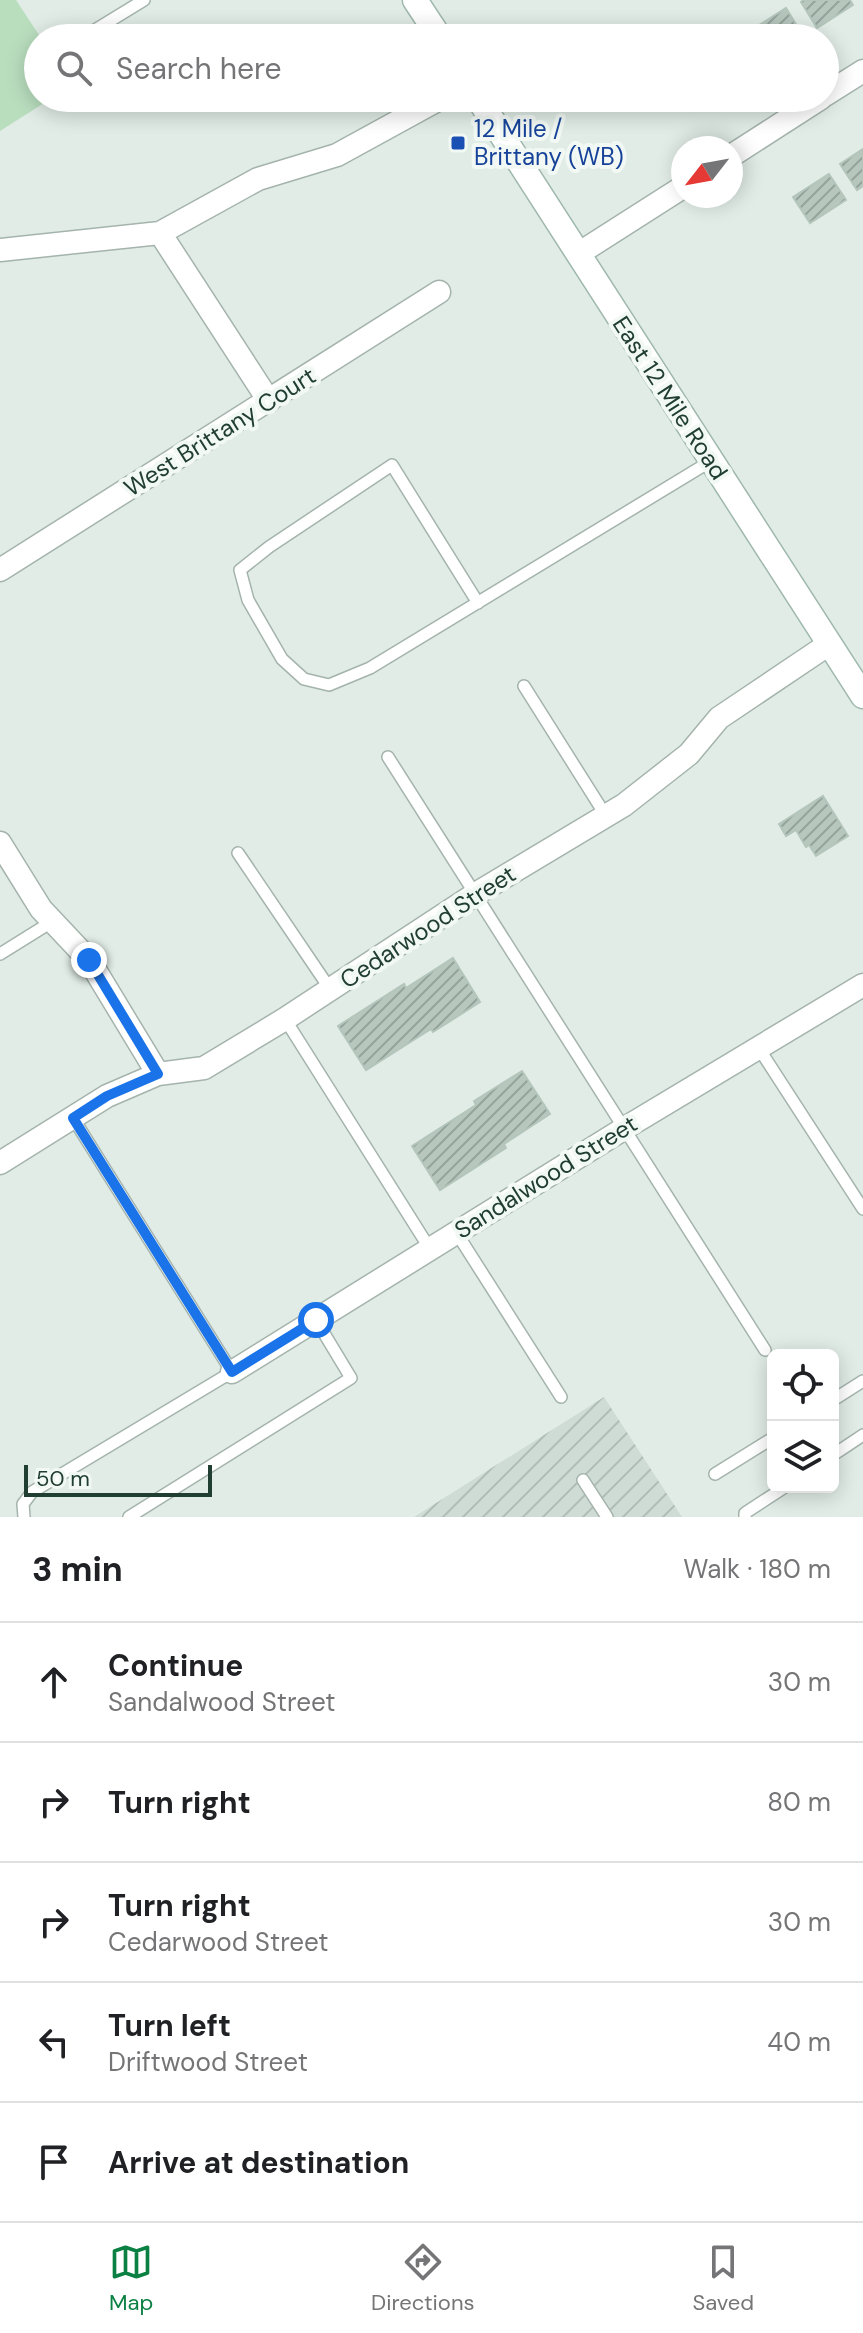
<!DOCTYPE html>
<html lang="en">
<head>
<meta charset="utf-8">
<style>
  body { margin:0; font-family:"DM Sans",sans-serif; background:#f2f2f2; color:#202124 }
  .controls { position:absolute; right:24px; bottom:24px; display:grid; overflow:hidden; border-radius:12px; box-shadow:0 4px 20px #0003 }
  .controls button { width:72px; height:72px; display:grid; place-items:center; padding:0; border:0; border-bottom:2px solid #e0e0e0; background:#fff; color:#202124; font:40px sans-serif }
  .compass { position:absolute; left:671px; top:136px; width:72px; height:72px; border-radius:50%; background:#fff; box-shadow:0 4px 20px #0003; rotate:239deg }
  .scale { position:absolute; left:24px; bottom:20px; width:188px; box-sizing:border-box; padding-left:8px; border:4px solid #213e32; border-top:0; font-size:22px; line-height:28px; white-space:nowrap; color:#213e32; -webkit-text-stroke:6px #f2f9f4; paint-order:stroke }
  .stop { position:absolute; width:24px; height:24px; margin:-18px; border:6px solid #1a73e8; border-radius:50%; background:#fff }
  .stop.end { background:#1a73e8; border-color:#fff; box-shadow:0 2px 8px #0008 }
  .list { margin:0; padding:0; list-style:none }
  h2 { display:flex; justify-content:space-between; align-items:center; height:104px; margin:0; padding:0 32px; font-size:34px }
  h2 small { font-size:26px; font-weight:400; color:#757577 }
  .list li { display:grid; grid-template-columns:52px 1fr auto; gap:24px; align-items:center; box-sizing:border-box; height:120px; padding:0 32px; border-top:2px solid #e0e0e0 }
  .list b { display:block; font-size:30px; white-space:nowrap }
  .list p { margin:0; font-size:26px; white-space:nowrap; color:#757577 }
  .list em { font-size:26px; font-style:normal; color:#757577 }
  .icon { flex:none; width:44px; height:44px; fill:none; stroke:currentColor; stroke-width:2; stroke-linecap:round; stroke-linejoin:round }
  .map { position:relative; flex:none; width:863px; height:1517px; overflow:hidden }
  .search { position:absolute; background:#fff; box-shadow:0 4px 20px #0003; left:24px; right:24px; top:24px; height:88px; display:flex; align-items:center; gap:20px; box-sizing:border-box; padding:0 28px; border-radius:44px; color:#757577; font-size:30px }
  .sheet { height:704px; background:#fff }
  nav { display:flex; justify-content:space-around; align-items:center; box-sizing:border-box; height:112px; border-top:2px solid #e0e0e0; background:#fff; font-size:22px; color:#757577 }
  nav a { display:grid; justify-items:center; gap:4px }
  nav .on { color:#0b8043 }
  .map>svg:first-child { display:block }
</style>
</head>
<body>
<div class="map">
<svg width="863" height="1517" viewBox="0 0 863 1517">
  <defs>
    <pattern id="industrial-furrows" width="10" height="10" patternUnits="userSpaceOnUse" patternTransform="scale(2)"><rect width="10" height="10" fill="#cfdcd5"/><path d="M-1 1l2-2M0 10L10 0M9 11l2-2" fill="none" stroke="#b1beb7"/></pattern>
    <pattern id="building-hatch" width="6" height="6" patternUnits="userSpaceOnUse" patternTransform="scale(2)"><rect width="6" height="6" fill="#b7c7be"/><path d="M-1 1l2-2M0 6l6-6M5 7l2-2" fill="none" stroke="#94a39b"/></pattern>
  </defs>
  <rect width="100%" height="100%" fill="#e1ece6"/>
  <path fill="url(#industrial-furrows)" d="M604,1397l78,120h-268z"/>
  <path fill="#b9debe" d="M0,0h16l25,38h-3v60h14l-52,33z"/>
  <path fill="url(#building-hatch)" stroke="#b4c6bc" stroke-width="2" d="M803,0h47l3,5 -36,23 -16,-26z
    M786,8l16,26 -6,4h-42l-4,-7z
    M863,149v37l-6,4 -17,-26z
    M829,174l17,26 -36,23 -17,-26z
    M823,796l25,40 -32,20 -7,-11 -3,2 -10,-17 -10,6 -7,-12z
    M453,958l27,44 -47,30 -2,-3 -65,41 -28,-44 66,-42 2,4z
    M522,1071l28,43 -46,30 2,4 -66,42 -28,-44 64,-41 -2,-4z"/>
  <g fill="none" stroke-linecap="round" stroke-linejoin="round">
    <defs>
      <path id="service" d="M82,38l62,-38
        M478,603l-86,-138 -123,82 -29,23 8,30 34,59 22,20 25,6 41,-17 341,-207
        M524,686l82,130
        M388,757l377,593
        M238,853l92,136
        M0,954l53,-33
        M285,1019l145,230
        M758,1047l105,162
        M456,1232l105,165
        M833,1400l30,-19
        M833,1455l30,-20
        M715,1474l58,-36
        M583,1480l24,37
        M24,1517l-1,-13 9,-12 200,-120 -159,-254
        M129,1517l222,-139 -35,-58
        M745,1517v-4l40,-26"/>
      <path id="minor" d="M825,95l38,-24
        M731,156l90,-58
        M160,233l109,168
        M0,250l160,-17 98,-54 79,-24 104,-57
        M578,254l105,-67
        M0,570l439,-278
        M0,843l41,66 48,51 69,114
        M0,1163l107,-67 51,-22 46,-6 81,-49 189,-124 150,-90 65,-51 30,-36 110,-74
        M232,1372l393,-244 238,-143"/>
      <path id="secondary" d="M415,0l25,38
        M478,98l385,598"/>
    </defs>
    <use href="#service" stroke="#a4b4ac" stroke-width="14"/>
    <use href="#minor" stroke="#a4b4ac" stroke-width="25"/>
    <use href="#secondary" stroke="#9fb8ac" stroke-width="27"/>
    <use href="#service" stroke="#fff" stroke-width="11"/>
    <use href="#minor" stroke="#fff" stroke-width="22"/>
    <use href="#secondary" stroke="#fff" stroke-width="24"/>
  </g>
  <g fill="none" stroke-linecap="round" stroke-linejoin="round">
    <path stroke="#1a73e8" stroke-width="10" d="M89,960l69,114 -51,22 -34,22 159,254 84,-52"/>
  </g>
  <rect fill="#1a4fb4" stroke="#f2f9f4" stroke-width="3" x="450" y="135" width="16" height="16" rx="4"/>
  <g text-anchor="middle" stroke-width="8" stroke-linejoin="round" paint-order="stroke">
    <g font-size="24" fill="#164399" stroke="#f2f9f4" text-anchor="start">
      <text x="474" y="137">12 Mile /<tspan x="474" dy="28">Brittany (WB)</tspan></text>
    </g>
    <g font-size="24" fill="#213e32" stroke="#f2f9f4">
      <text transform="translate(670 398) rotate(57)" y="8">East 12 Mile Road</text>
      <text transform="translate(220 432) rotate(-32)" y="8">West Brittany Court</text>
      <text transform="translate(428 927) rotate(-33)" y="8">Cedarwood Street</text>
      <text transform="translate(546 1177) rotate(-32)" y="8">Sandalwood Street</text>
    </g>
  </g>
</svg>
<div class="controls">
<button><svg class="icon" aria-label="locate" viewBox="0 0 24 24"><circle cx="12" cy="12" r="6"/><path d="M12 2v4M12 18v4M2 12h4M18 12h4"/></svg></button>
<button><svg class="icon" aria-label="layers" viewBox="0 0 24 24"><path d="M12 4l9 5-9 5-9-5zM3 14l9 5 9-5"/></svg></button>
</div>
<svg class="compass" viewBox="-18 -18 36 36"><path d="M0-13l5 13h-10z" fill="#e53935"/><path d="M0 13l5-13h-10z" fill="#757577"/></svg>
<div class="scale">50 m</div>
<div class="stop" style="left:316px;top:1320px"></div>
<div class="stop end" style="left:89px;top:960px"></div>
<div class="search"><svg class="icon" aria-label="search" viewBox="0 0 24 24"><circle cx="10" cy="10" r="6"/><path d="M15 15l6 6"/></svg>Search here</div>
</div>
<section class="sheet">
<h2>3 min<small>Walk · 180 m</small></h2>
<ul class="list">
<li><svg class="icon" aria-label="ahead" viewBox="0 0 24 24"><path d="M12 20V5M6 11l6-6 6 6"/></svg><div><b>Continue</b><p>Sandalwood Street</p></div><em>30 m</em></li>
<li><svg class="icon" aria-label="right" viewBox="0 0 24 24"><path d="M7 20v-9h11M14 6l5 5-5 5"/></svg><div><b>Turn right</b></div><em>80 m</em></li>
<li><svg class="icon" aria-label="right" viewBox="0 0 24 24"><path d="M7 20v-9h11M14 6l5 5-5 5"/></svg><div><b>Turn right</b><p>Cedarwood Street</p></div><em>30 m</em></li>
<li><svg class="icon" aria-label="left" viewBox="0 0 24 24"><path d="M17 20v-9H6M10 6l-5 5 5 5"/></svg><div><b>Turn left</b><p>Driftwood Street</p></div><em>40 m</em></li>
<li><svg class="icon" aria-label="arrive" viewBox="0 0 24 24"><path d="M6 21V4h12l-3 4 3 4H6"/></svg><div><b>Arrive at destination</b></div></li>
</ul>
</section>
<nav>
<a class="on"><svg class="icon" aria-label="map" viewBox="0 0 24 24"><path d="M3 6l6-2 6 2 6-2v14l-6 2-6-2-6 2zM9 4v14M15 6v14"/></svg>Map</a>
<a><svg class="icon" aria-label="directions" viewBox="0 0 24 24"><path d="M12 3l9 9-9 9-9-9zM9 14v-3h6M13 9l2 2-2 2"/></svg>Directions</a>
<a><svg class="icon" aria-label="saved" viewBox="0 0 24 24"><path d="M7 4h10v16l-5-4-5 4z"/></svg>Saved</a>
</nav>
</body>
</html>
